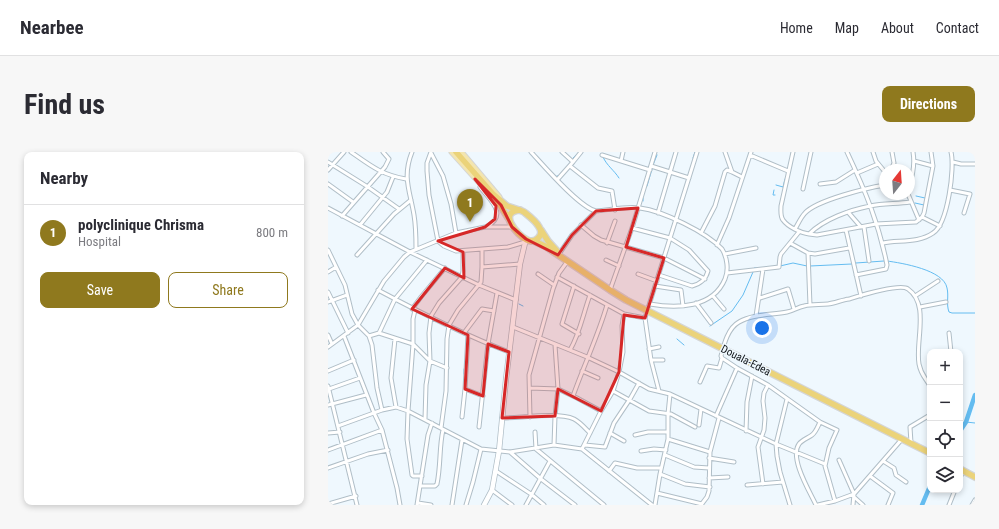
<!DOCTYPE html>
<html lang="en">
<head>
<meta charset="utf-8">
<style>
  body { margin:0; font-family:"Roboto Condensed",sans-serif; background:#f7f7f7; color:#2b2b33 }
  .controls { position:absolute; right:12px; bottom:12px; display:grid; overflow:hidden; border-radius:8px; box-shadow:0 2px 6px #0003 }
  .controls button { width:36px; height:36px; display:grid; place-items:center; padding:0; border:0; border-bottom:1px solid #e1e1e2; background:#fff; color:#2b2b33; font:20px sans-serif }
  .compass { position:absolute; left:551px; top:12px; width:36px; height:36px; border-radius:50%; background:#fff; box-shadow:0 2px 6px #0003; rotate:17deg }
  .you { position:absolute; left:434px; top:176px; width:14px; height:14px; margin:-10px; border:3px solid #fff; border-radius:50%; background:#1a73e8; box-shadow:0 0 0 6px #1a73e833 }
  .badge { display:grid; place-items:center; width:26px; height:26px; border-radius:50%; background:#8f791e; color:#fff; font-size:13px; font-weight:700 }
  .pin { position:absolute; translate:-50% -33px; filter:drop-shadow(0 1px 2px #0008) }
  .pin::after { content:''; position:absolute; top:21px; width:14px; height:12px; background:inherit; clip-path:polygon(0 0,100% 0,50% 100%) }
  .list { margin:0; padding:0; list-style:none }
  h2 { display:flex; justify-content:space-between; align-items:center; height:52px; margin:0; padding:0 16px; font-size:17px }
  h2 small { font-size:13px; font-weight:400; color:#7c7c81 }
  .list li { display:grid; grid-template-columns:26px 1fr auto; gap:12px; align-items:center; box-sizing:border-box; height:56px; padding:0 16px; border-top:1px solid #e1e1e2 }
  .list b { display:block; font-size:15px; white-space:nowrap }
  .list p { margin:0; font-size:13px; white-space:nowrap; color:#7c7c81 }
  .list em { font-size:13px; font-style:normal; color:#7c7c81 }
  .actions { display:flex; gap:8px; padding:12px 16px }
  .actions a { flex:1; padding:9px 0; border:1px solid #8f791e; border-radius:8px; text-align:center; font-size:14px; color:#8f791e }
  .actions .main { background:#8f791e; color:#fff }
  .icon { flex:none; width:22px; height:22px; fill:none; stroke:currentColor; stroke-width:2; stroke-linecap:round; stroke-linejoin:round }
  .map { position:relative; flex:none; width:647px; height:353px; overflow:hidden; border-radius:8px }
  header { display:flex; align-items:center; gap:24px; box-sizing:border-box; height:56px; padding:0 20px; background:#fff; border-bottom:1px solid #e1e1e2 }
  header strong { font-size:19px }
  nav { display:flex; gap:22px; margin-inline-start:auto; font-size:14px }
  .intro { display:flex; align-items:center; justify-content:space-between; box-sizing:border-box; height:96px; padding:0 24px }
  h1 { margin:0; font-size:28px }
  .button { padding:10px 18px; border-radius:8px; background:#8f791e; color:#fff; font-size:14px; font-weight:700 }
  main { display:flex; gap:24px; padding:0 24px }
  aside { flex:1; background:#fff; border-radius:8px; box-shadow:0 2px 6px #0003 }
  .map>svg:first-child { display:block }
</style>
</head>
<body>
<header>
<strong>Nearbee</strong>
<nav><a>Home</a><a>Map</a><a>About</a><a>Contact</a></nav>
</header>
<div class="intro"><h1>Find us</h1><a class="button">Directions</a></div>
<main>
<aside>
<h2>Nearby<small></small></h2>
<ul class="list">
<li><span class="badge">1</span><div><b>polyclinique Chrisma</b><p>Hospital</p></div><em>800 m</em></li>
</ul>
<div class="actions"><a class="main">Save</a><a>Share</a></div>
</aside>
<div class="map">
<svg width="647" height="353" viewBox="0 0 647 353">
  <rect width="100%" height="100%" fill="#eff8fe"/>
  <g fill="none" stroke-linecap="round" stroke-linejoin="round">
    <path stroke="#64bcf0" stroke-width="1" d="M275,5c4,9 11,13 16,21
      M245,6l6,-6
      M365,6l2,-6
      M210,11l2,2
      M325,13l4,-10
      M229,24h2
      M448,33l7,2 2,-8
      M319,34l5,-17
      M446,38l-1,5h2
      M588,44l9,2
      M315,46v3
      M587,51l9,2
      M344,76l2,-7
      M559,109c15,2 57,9 60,27 2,8 -1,16 2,24l3,1h23
      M528,111l28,-2
      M452,114l13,-3 14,3
      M482,114l42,-2
      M426,117v-1h5
      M191,152l4,2
      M382,174l22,-15 11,-16 10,-23
      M349,187l7,6
      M136,222v-5
      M638,270l9,1"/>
    <path stroke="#64bcf0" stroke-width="4.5" d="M632,279l6,-9 9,-27
      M594,353l8,-19"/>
    <defs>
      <path id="street" d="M23,0c20,14 31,23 55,27
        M84,0c-10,25 -2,39 2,63 2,12 2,23 2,34
        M103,0l-4,11v8l2,24 9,46 6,5 12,5 52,-4 17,-5
        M203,0c12,13 49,56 65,59
        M234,0l11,10 8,-10
        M397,0l7,20 10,5
        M465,0l-12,54c0,4 -1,10 2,14 5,7 18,13 26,14 15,-15 41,-24 61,-28 13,-3 27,-2 40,-4
        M519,0c18,38 32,72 40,113l-1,4 -30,6
        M545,0l3,9 9,11
        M103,1l12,23 8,28 5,29
        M274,3l48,15
        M422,3l38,16
        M293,9l2,-9
        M586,9l19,5
        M0,10l40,25 31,22
        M625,10l8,2h14
        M242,14l28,22 14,3 3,19
        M323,14l38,12
        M0,18l16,-18
        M563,18l3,-7 -2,-11
        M529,21l21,-9
        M229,28l16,-18
        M0,32l25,18
        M492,32l16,-2 19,-12
        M581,34c4,-11 6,-22 4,-34
        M152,35c10,13 29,28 6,40
        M475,37l8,-37
        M622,38l20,4 -6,19
        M580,42l11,26
        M0,56l82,44 69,33 37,15
        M520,60l13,15
        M330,61l18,-61
        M14,64l43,-49 4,-8 -6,-7
        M594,65l18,9
        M32,73l27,-33 6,-15
        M253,73l13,11 7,4 63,18 41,21
        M536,75l5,34
        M304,76l38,10 19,12 19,21c-2,8 -8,13 -16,15l-33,-11
        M467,77c3,-5 6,-12 10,-16 12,-13 62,-25 80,-28
        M518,78l15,66
        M373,81l14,-27 10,-34 2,-2 5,2
        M481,82l8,1 59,-11 40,-2 6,-5 2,-4 9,-47 -2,-14
        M279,91l8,-22
        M462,91l18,10 7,1 34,-6
        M555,91c16,-3 36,0 50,-10 15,-9 22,-66 18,-81
        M389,93l12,-27 22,-66
        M0,98l17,35 7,29 6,11 11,11 3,9 5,43 5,22
        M480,101l2,52
        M231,102l13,-19 24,-24c14,-1 30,-5 44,-3 23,3 66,24 82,41 5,8 7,21 3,30 -12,29 -48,30 -75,25
        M397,102l31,-6
        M29,103l37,-41 17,-14
        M278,108l13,6
        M154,115l38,-3
        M0,120l8,-5
        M399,121l52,-6 1,-10 1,-3 18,-22
        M210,122l16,11
        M310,122l19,7
        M229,125l67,37 21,4
        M246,134l-12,38 17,10
        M327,134l26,4 2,16
        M50,138c43,23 86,45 131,62
        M282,138l22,-62 23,-76
        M0,140l20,41
        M385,144l11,13
        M587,144l23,-15
        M432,146l28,-9 6,20
        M0,150l19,-7
        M368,151l15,20
        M592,155l26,-5
        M84,157l9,-12 24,-29
        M87,158l-2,9v25l-5,67 -1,28 5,36 1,1h9
        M428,164l7,-47
        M185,175l74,30 32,15 30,17 21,5 106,50 49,20
        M51,181l16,-34 32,-39
        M136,181l18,-24 12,2
        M621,181l2,19
        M0,183l4,9
        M16,184l30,77 8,17 15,58 3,17
        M41,184l10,-3 34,11 17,17 17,7
        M67,187l-4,39 5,29
        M0,195l30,-22 26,-44 20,-24 6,-5 46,-19 29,-6h27
        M321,197l10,-2
        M242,198c10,-17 13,-36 20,-55
        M323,208h12
        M409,216l31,17 52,37c-2,4 -4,10 -8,13 -4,3 -10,5 -13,9 -10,14 11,48 17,61
        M0,219l26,-11
        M254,219l16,7
        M372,230l7,-16 12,2 3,-10
        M0,234l29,119
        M202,236l28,1 19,9 24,13
        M1,237l31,-11
        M137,237l18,7
        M285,239l36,20 22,3 24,13
        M331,239l-8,-31 -6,-42 52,-166
        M245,244c11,-31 25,-60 34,-91
        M459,247l-11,45 1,12 3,16 10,33
        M0,253l38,-10
        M388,264l21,-48 -15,-10 -1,-2c3,-12 7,-28 18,-34 13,-8 33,-7 48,-10 6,-1 11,-5 17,-6 8,-2 16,-1 24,-2 7,-1 14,-4 21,-5 10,-3 51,-16 59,-10 22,15 7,53 11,75 2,11 6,13 11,22
        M134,265l3,-28 3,-54
        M202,265l-1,-42 24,-86 6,-16 8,-11
        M174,266c19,0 56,-6 72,1 6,3 11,9 16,14
        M97,267l1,-34 4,-24 -1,-28 2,-17 8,-13 23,-26 1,-6v-20
        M492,270l17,8 -8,18 -4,18 10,35
        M371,273l2,-16
        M10,274l44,-16 14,-3 12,4 73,38 29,3 44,-7 28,4 19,-38 12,-20 6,-19 4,-20 -1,-26 2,-12
        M151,275l9,-83 9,-51
        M113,276l5,-37 1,-52 2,-14 9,-15 23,-28 1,-15v-18
        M418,279l1,-29 5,-26
        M207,280l1,17 68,56
        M0,281l12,-1
        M282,281l14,8
        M307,283l13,-3h20
        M340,287l42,13
        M583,291l-1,-16 20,-12
        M226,293l1,-29 3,-27 -3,-44
        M257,293l20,2 9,-24 16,-24 9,-16
        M254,297l70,56
        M0,298l54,-20
        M313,299l13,-2 12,1
        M182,300l31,27 34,26
        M337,303l29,12 15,1
        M381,306l25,4
        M511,308l15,34 -1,11
        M555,309l11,7 2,7 10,7
        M0,316l40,-14 20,-4
        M168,319l35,23 13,11
        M281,319l6,-8 22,5h24
        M332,322l25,10 25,3
        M542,324l23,17 -5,12
        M381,326l19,-1
        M632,326l3,-7
        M435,332l-5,-37 6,-17 1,-12 -2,-17 1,-8 4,-8
        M419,333l36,-3
        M92,334h15l2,-2c4,-19 2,-37 6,-54
        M164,338l20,15
        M329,341l45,11
        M525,344l10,9
        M90,351l13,2
        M0,352l28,-8
        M89,353l11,-70 4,-12
        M124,353l10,-65
        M138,353l7,-23 8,-33
        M198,353l24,-44
        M327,353l5,-31 8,-35v-25l2,-20
        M373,353l6,-8 2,-6 1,-39 9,-34
        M490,353l17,-4 19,-7 48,-55
        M621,353l6,-15
        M644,353l3,-5"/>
      <path id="secondary" d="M156,353l8,-15 7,-39 7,-72 14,-115 6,-25"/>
      <path id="primary" d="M124,0l37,41
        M133,0l38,45"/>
      <path id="highway" d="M128,0l37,42 16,25
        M165,42l14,12 15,5 2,1c5,4 12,9 15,15 6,8 -4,17 -12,13 -10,-5 -30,-28 -7,-30
        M213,78l7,11 9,10
        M206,89l11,5 65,44 16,10 304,153
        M632,317l15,8"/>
    </defs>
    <use href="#street" stroke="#b0bec7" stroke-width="5"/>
    <use href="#secondary" stroke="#b0bec7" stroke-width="6"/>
    <use href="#primary" stroke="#d4d5d5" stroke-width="7"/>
    <use href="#highway" stroke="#d4d5d5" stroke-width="8"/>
    <use href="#street" stroke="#fff" stroke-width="3"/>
    <use href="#secondary" stroke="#fff" stroke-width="4.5"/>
    <use href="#primary" stroke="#f3e5af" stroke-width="5"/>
    <use href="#highway" stroke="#ebd37a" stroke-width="5.5"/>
  </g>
  <path fill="#d62828" fill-opacity="0.2" stroke="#d62828" stroke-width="3" stroke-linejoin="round" d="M147,27l26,26 11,22 14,12 32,16 14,-20 24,-24 42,-3 -12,39 38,11 -19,60 -21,-3 -5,57 -18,39 -43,-22 -3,27 -53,2 7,-66 -21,-8 -5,52 -18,-7 3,-54 -56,-26 33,-41 19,10 -1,-26 -25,-11 47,-14 10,-8 1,-13z"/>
  <g text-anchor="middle" stroke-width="3" stroke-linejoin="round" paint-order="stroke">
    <g font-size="11" fill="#0e1317" stroke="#eff8fe">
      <text transform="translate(418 208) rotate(27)" y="4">Douala-Edea</text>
    </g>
  </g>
</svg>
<div class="controls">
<button>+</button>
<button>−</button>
<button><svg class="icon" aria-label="locate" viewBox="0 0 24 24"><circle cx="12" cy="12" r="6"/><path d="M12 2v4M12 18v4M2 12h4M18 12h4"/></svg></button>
<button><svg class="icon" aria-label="layers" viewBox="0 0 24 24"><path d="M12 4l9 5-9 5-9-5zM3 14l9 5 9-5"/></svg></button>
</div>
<svg class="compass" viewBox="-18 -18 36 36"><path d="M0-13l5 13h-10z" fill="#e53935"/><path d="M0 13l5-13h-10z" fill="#7c7c81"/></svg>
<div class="you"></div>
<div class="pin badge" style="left:142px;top:70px">1</div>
</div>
</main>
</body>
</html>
